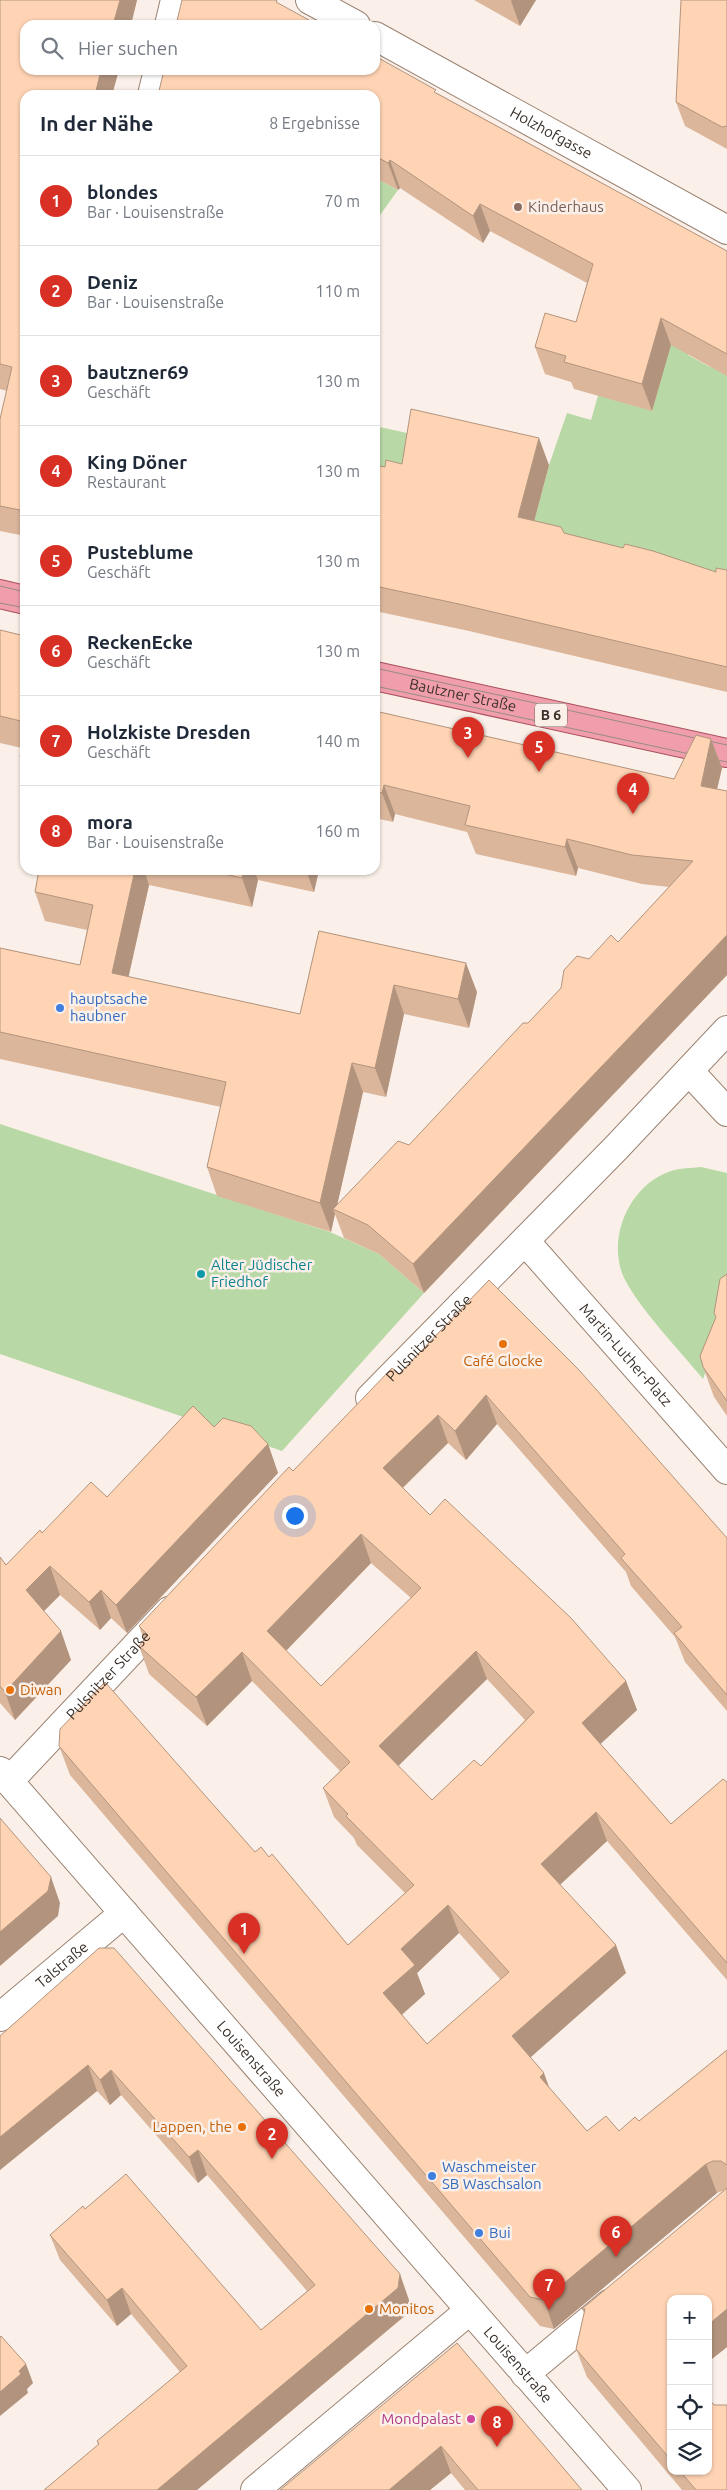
<!DOCTYPE html>
<html lang="de">
<head>
<meta charset="utf-8">
<style>
  body { margin:0; font-family:Ubuntu,sans-serif; background:#f2f2f3; color:#1f2937 }
  .controls { position:absolute; right:15px; bottom:15px; display:grid; overflow:hidden; border-radius:10px; box-shadow:0 1px 4px #0004 }
  .controls button { width:45px; height:45px; display:grid; place-items:center; padding:0; border:0; border-bottom:1px solid #e0e1e3; background:#fff; color:#1f2937; font:25px sans-serif }
  .you { position:absolute; left:294px; top:1515px; width:18px; height:18px; margin:-12px; border:4px solid #fff; border-radius:50%; background:#1a73e8; box-shadow:0 0 0 8px #1a73e833 }
  .badge { display:grid; place-items:center; width:32px; height:32px; border-radius:50%; background:#d93025; color:#fff; font-size:16px; font-weight:700 }
  .pin { position:absolute; translate:-50% -41px; filter:drop-shadow(0 1px 2px #0008) }
  .pin::after { content:''; position:absolute; top:26px; width:18px; height:15px; background:inherit; clip-path:polygon(0 0,100% 0,50% 100%) }
  .list { margin:0; padding:0; list-style:none }
  h2 { display:flex; justify-content:space-between; align-items:center; height:65px; margin:0; padding:0 20px; font-size:21px }
  h2 small { font-size:16px; font-weight:400; color:#747a83 }
  .list li { display:grid; grid-template-columns:32px 1fr auto; gap:15px; align-items:center; box-sizing:border-box; height:90px; padding:0 20px; border-top:1px solid #e0e1e3 }
  .list b { display:block; font-size:19px; white-space:nowrap }
  .list p { margin:0; font-size:16px; white-space:nowrap; color:#747a83 }
  .list em { font-size:16px; font-style:normal; color:#747a83 }
  .icon { flex:none; width:28px; height:28px; fill:none; stroke:currentColor; stroke-width:2; stroke-linecap:round; stroke-linejoin:round }
  .map { position:relative; flex:none; width:727px; height:2490px; overflow:hidden }
  .search { position:absolute; background:#fff; box-shadow:0 1px 4px #0004; left:20px; top:20px; width:360px; height:55px; display:flex; align-items:center; gap:12px; box-sizing:border-box; padding:0 18px; border-radius:15px; color:#747a83; font-size:19px }
  .panel { position:absolute; background:#fff; box-shadow:0 1px 4px #0004; left:20px; top:90px; width:360px; height:785px; border-radius:15px }
  .map>svg:first-child { display:block }
</style>
</head>
<body>
<div class="map">
<svg width="727" height="2490" viewBox="0 0 727 2490">
  <rect width="100%" height="100%" fill="#fbf0e9"/>
  <path fill="#b8d9a6" d="M375,178l23,12 -23,32z
    M627,294l25,117 21,-78 19,11 -4,11 22,12 6,-9 11,6v232l-202,-39 24,-92 18,-52 24,7z
    M375,426l46,10 -46,97z
    M0,1124l330,108 49,22 45,39 -142,158 -282,-97z
    M701,1167l26,6v141l-24,65c-21,-26 -70,-77 -81,-106 -14,-39 9,-89 49,-102 9,-3 21,-3 30,-4z"/>
  <g fill="none" stroke-linecap="round" stroke-linejoin="round">
    <defs>
      <g id="minor">
        <path d="M310,0l46,25"/>
        <path d="M169,25l6,-25"/>
        <path id="s1" d="M375,36l352,194"/>
        <path d="M152,95l6,-25"/>
        <path d="M689,1071l38,41"/>
        <path id="s2" d="M525,1241l202,229"/>
        <path id="s3" d="M370,1398l246,-250 111,-118"/>
        <path id="s4" d="M0,1771l627,719"/>
        <path id="s5" d="M9,1781l160,-170"/>
        <path id="s6" d="M0,2017l124,-104"/>
        <path d="M525,2374l84,-70"/>
        <path d="M255,2490l214,-179"/>
      </g>
      <g id="major">
        <path d="M0,594l25,6"/>
        <path id="s7" d="M375,676l352,77"/>
      </g>
    </defs>
    <use href="#minor" stroke="#9b8372" stroke-width="30"/>
    <use href="#major" stroke="#aa4e5b" stroke-width="30"/>
    <use href="#minor" stroke="#fff" stroke-width="28"/>
    <use href="#major" stroke="#f09eac" stroke-width="28"/>
    <path stroke="#978d86" stroke-width="1" d="M0,586l25,6
      M0,603l25,5
      M375,668l352,77
      M375,686l352,76"/>
  </g>
  <path fill="#dbb69b" fill-rule="evenodd" d="M0,0h137l-25,95h-87v441l-25,-5v-112l7,-28 -7,-2z
    M474,0h62l-16,26z
    M727,0v149l-42,-23 -9,-24z
    M437,93l290,158v125l-56,-31 -19,66 -78,-22 -3,-7 -26,-8 -10,-27 41,-25 11,-39 -97,-52 -7,12 -83,-55 -2,2 -23,-12v-83z
    M402,464l147,1 -15,56 30,12 152,39 11,-2v122l-258,-61 -94,-20v-146l10,2z
    M0,630l25,6v134l-5,-13 2,-9 -22,-5z
    M375,711l299,68 37,-40 11,29 -5,21 10,186 -303,318 -45,-39 -35,-16 -9,-24 -4,18 -114,-36 -10,-29 14,-60 -221,-48v-111l80,17 7,-35 -42,-9 -10,-29 4,-22h280l-5,22 -56,-12 -6,27 -103,-22 -21,92 172,37 19,-83 158,61 -8,36 -65,-14 -18,83 -23,-5 -26,113 72,-60 119,-122 61,-64 29,-17 51,-55 -27,-3 -64,-16 -2,8 -100,-22 -9,-22 -72,-18 -2,8 -18,-4z
    M727,1274v142l-13,-19 -11,-30z
    M489,1280l238,258v173l-42,-49 -10,-25 -44,-51 -5,-14 -129,-148 -31,36 -18,-17 -45,45 27,27 196,166 11,29 -37,34 71,80 56,-42v198l-120,-139 -47,44 66,88 -96,84 19,31 38,43h32l20,-10 88,-71v297l-19,15v-63h-37v172h37l19,19h-45l-95,-113 -11,-28 8,-36 -2,-4 143,-119 -8,3 -163,136 -14,-3 -470,-551 -11,-29 196,106 14,5 79,88 57,-52 -48,-48 -3,-7 -20,-21 -11,-29 17,-17 -88,-90 -45,45 -58,-52 -10,-28 5,-6 -5,-14 154,-155 106,-97zM371,1563l40,35 -90,88 -35,-35zM487,1679l38,41 -44,46 -49,34 -34,-34zM459,1933l42,47 -74,64 -25,-29 23,-21 -8,-21z
    M214,1427l54,17 10,29 -151,160 -16,-15 -11,12 -40,-35 -16,16 27,49 -56,60 -15,-17v-146l6,8 36,-32 65,-36z
    M99,1948l310,352 -2,14 -210,176h-153l54,-45 -1,-4 83,-69 -49,-58 -14,12 -57,-66 -10,-25 211,95 46,-39 -100,-116 -9,8 -77,-88 -11,10 -13,-14 -97,79z
    M457,2343l125,147h-117l-14,-17 -21,17h-150z"/>
  <path fill="#b2947e" d="M120,0h17l-6,25h-18z
    M512,0h24l-16,26 -9,-25z
    M101,70h18l-7,25h-17z
    M390,160l10,28 -2,2 -10,-27z
    M480,204l10,27 -7,12 -10,-27z
    M661,318l10,27 -19,66 -10,-27z
    M539,438l10,27 -21,80 -10,-28z
    M711,739l11,29 -11,47 -10,-29z
    M384,785l11,29 -2,8 -11,-29z
    M567,839l11,29 -2,8 -11,-29z
    M135,870h9l5,15 -26,117 -11,-29z
    M243,870h11l4,10 -6,27 -10,-29z
    M306,870h13l-5,22z
    M727,935v40l-303,318 -11,-29z
    M466,963l11,29 -8,36 -11,-29z
    M394,985l10,29 -18,83 -11,-29z
    M352,1063l11,29 -27,118 -3,-1 2,5 -4,18 -11,-29z
    M486,1395l11,29 -31,36 -11,-29z
    M438,1415l10,28 -55,54 -10,-29z
    M268,1444l10,29 -151,160 -11,-28z
    M361,1534l10,29 -94,97 -10,-29z
    M50,1566l10,29 -24,24 -10,-29z
    M101,1590l10,28 -11,12 -11,-28z
    M61,1631l10,29 -56,60 -10,-28z
    M476,1651l11,28 -98,96 -10,-29z
    M242,1652l10,29 -45,45 -11,-29z
    M626,1681l11,29 -45,42 -10,-29z
    M596,1812l11,29 -56,52 -10,-29z
    M51,1877l9,26 -2,13 -58,50v-34z
    M448,1905l11,28 -42,40 8,21 -32,28 -10,-29 18,-44z
    M616,1945l10,28 -104,92 -10,-29z
    M88,2065l9,26 -97,79v-33z
    M111,2070l10,25 -11,10 -10,-25z
    M544,2073l10,28 -14,-24z
    M198,2150l9,25 -9,8 -9,-26z
    M706,2164l11,29 -163,136 -10,-29z
    M400,2274l9,26 -2,14 -210,176h-40z
    M122,2288l9,26 -14,12 -10,-26z
    M727,2309v38l-19,15v-37z
    M26,2364l7,19 -6,6 1,4 -28,23v-24z
    M441,2446l10,27 -21,17h-41z"/>
  <path fill="#ffd4b4" stroke="#b2947e" fill-rule="evenodd" d="M0,0h120l-7,25h-88v45h76l-6,25h-70v416l-25,-5v-87l12,-52 -12,-3z
    M182,0h95l-1,2 42,23h-142z
    M681,0h46v126l-5,1 -46,-25z
    M375,56l61,34 -2,2 293,159v103l-66,-36 -19,66 -78,-22 2,-6 -31,-9 10,-34 31,9 17,-58 -113,-60 -7,12 -83,-56 -2,3 -13,-7v-61h-217l6,-25h211z
    M411,409l128,29 -21,79 43,10 3,6 59,15 2,-4 28,7 63,21v-4l11,2v97l-268,-63 -84,-18v-121l10,2 1,-7 16,4z
    M0,630l25,6v86l-25,-6z
    M375,711l299,68 22,-44 15,4 -10,47 26,5v144l-314,329 -45,-39 -35,-16 65,-68 11,4 114,-122h5l33,-35 3,-18 13,-14 12,3 22,-24 7,7 75,-81 -61,-6 -65,-16 -2,8 -100,-22 5,-19 -86,-21 -2,8 -7,-2z
    M25,734v24l-5,-1z
    M39,870h96l-23,103 188,41 19,-83 147,32 -8,36 -64,-14 -19,83 -23,-5 -32,140 -113,-36 19,-85 -226,-50v-84l80,17 13,-60 -58,-13z
    M206,870h37l-1,8z
    M727,1274v127l-24,-34 -3,-11 16,-39 -2,-4 6,-34z
    M489,1280l90,90 148,168v157l-53,-62 8,-6 -61,-69 4,-4 -139,-159 -31,36 -17,-16 -55,53 47,47 15,-16 126,119 55,63 -44,42 89,101 52,-45 4,3v181l-131,-151 -55,52 75,81 -104,91 32,37 -4,4 47,54 19,-15 13,15 16,-14 4,4 88,-71v115l-6,-4h-8l-7,3 -162,136 -14,-3 -471,-551 1,-17 45,-47 150,170 6,-5 8,10 3,-3 76,91 66,-60 -68,-69 2,-2 -25,-26 27,-26 -108,-110 -46,45 -57,-51 9,-11 -9,-9 150,-159 4,4 99,-103 7,6zM361,1534l60,54 -100,98 -54,-55zM476,1651l58,61 -53,54 -7,-6 -42,40 -53,-54zM448,1905l61,67 -82,72 -44,-51 32,-28 -14,-16z
    M193,1406l21,21 9,-9 28,8 17,18 -152,161 -15,-15 -12,12 -39,-36 -24,24 35,41 -56,61 -5,-6v-129l6,8 34,-35 2,3 49,-51 16,15z
    M0,1818l51,59 -3,14 -48,41z
    M99,1948h15l286,326 -2,14 -241,202h-113l55,-46 -2,-3 90,-75 -65,-78 -15,12 -57,-65 33,-29 2,3 41,-35 135,156 54,-45 -117,-135 -9,7 -78,-87 -11,10 -12,-15 -88,72v-101z
    M727,2188v121l-19,16v-26h-37v161l-95,-111 9,-40h-3z
    M1,2336l25,28 -7,7 2,3 -21,18v-55z
    M457,2343l125,147h-104l-37,-44 -52,44h-109z
    M708,2398l6,7h13v85h-31l-16,-19h28z"/>
  <circle fill="#8d6e63" stroke="#fbf0e9" stroke-width="2" cx="518" cy="207" r="5"/>
  <g fill="#3f7fe0" stroke="#fbf0e9" stroke-width="2">
    <circle cx="60" cy="1008" r="5"/>
    <circle cx="432" cy="2176" r="5"/>
    <circle cx="479" cy="2233" r="5"/>
  </g>
  <circle fill="#0f9aa8" stroke="#fbf0e9" stroke-width="2" cx="201" cy="1274" r="5"/>
  <g fill="#e8710a" stroke="#fbf0e9" stroke-width="2">
    <circle cx="503" cy="1344" r="5"/>
    <circle cx="10" cy="1690" r="5"/>
    <circle cx="242" cy="2127" r="5"/>
    <circle cx="369" cy="2309" r="5"/>
  </g>
  <circle fill="#d1479c" stroke="#fbf0e9" stroke-width="2" cx="471" cy="2419" r="5"/>
  <g text-anchor="middle" stroke-width="5" stroke-linejoin="round" paint-order="stroke">
    <rect fill="#fbf0e9" stroke="#756a63" stroke-width="1" x="535" y="703.5" width="32" height="23" rx="4"/>
    <g font-size="14" font-weight="bold" fill="#3b312a">
      <text x="551" y="720">B 6</text>
    </g>
    <g font-size="15" fill="#3b312a" stroke="#fbf0e9">
      <text dy="5" stroke="none"><textPath href="#s1" startOffset="201">Holzhofgasse</textPath></text>
      <text dy="5" stroke="none"><textPath href="#s7" startOffset="90">Bautzner Straße</textPath></text>
      <text dy="5" stroke="none"><textPath href="#s3" startOffset="84">Pulsnitzer Straße</textPath></text>
      <text dy="5" stroke="none"><textPath href="#s2" startOffset="152">Martin-Luther-Platz</textPath></text>
      <text dy="5" stroke="none"><textPath href="#s5" startOffset="145">Pulsnitzer Straße</textPath></text>
      <text dy="5" stroke="none"><textPath href="#s6" startOffset="81">Talstraße</textPath></text>
      <text dy="5" stroke="none"><textPath href="#s4" startOffset="382">Louisenstraße</textPath></text>
      <text dy="5" stroke="none"><textPath href="#s4" startOffset="788">Louisenstraße</textPath></text>
    </g>
    <g font-size="15" fill="#785e54" stroke="#fbf0e9" text-anchor="start">
      <text x="528" y="212">Kinderhaus</text>
    </g>
    <g font-size="15" fill="#366cbe" stroke="#fbf0e9" text-anchor="start">
      <text x="70" y="1004">hauptsache<tspan x="70" dy="17">haubner</tspan></text>
      <text x="442" y="2172">Waschmeister<tspan x="442" dy="17">SB Waschsalon</tspan></text>
      <text x="489" y="2238">Bui</text>
    </g>
    <g font-size="15" fill="#0d838f" stroke="#fbf0e9" text-anchor="start">
      <text x="211" y="1270">Alter Jüdischer<tspan x="211" dy="17">Friedhof</tspan></text>
    </g>
    <g font-size="15" fill="#c56008" stroke="#fbf0e9" text-anchor="start">
      <text x="503" y="1366" text-anchor="middle">Café Glocke</text>
      <text x="20" y="1695">Diwan</text>
      <text x="232" y="2132" text-anchor="end">Lappen, the</text>
      <text x="379" y="2314">Monitos</text>
    </g>
    <g font-size="15" fill="#b23c85" stroke="#fbf0e9" text-anchor="end">
      <text x="461" y="2424">Mondpalast</text>
    </g>
  </g>
</svg>
<div class="controls">
<button>+</button>
<button>−</button>
<button><svg class="icon" aria-label="locate" viewBox="0 0 24 24"><circle cx="12" cy="12" r="6"/><path d="M12 2v4M12 18v4M2 12h4M18 12h4"/></svg></button>
<button><svg class="icon" aria-label="layers" viewBox="0 0 24 24"><path d="M12 4l9 5-9 5-9-5zM3 14l9 5 9-5"/></svg></button>
</div>
<div class="you"></div>
<div class="pin badge" style="left:244px;top:1954px">1</div>
<div class="pin badge" style="left:272px;top:2159px">2</div>
<div class="pin badge" style="left:468px;top:758px">3</div>
<div class="pin badge" style="left:633px;top:814px">4</div>
<div class="pin badge" style="left:539px;top:772px">5</div>
<div class="pin badge" style="left:616px;top:2257px">6</div>
<div class="pin badge" style="left:549px;top:2310px">7</div>
<div class="pin badge" style="left:497px;top:2447px">8</div>
<div class="search"><svg class="icon" aria-label="search" viewBox="0 0 24 24"><circle cx="10" cy="10" r="6"/><path d="M15 15l6 6"/></svg>Hier suchen</div>
<section class="panel">
<h2>In der Nähe<small>8 Ergebnisse</small></h2>
<ul class="list">
<li><span class="badge">1</span><div><b>blondes</b><p>Bar · Louisenstraße</p></div><em>70 m</em></li>
<li><span class="badge">2</span><div><b>Deniz</b><p>Bar · Louisenstraße</p></div><em>110 m</em></li>
<li><span class="badge">3</span><div><b>bautzner69</b><p>Geschäft</p></div><em>130 m</em></li>
<li><span class="badge">4</span><div><b>King Döner</b><p>Restaurant</p></div><em>130 m</em></li>
<li><span class="badge">5</span><div><b>Pusteblume</b><p>Geschäft</p></div><em>130 m</em></li>
<li><span class="badge">6</span><div><b>ReckenEcke</b><p>Geschäft</p></div><em>130 m</em></li>
<li><span class="badge">7</span><div><b>Holzkiste Dresden</b><p>Geschäft</p></div><em>140 m</em></li>
<li><span class="badge">8</span><div><b>mora</b><p>Bar · Louisenstraße</p></div><em>160 m</em></li>
</ul>
</section>
</div>
</body>
</html>
